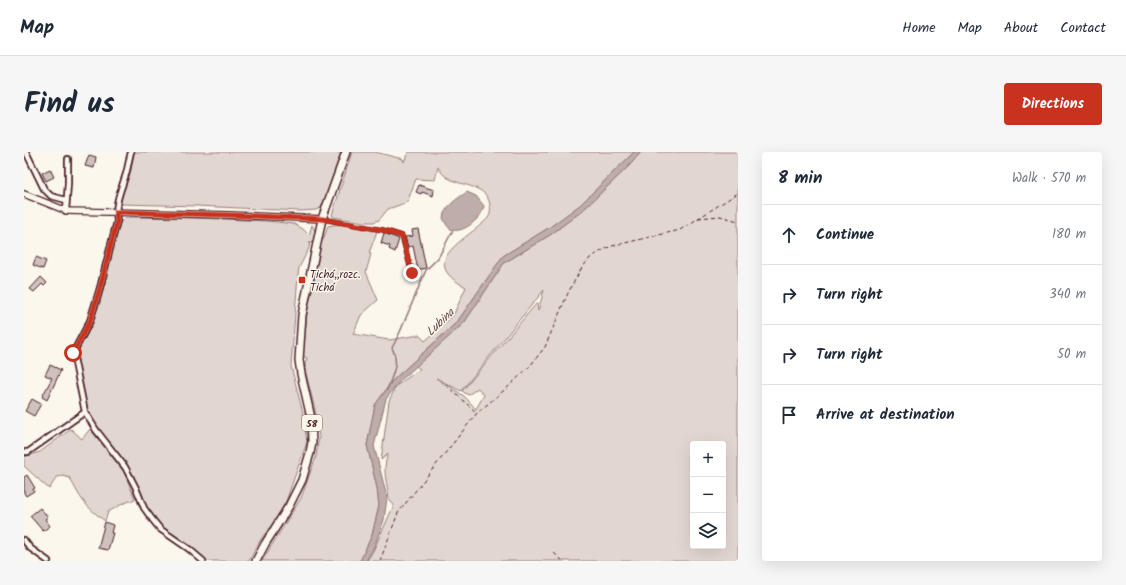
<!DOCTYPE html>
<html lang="en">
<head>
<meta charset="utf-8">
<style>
  body { margin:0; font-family:Kalam,sans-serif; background:#f6f6f7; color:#1f2937 }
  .controls { position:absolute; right:12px; bottom:12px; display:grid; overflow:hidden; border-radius:4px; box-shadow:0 4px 16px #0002 }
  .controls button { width:36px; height:36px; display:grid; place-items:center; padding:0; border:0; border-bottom:1px solid #e0e1e3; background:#fff; color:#1f2937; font:20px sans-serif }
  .stop { position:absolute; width:12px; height:12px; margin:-9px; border:3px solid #c8321e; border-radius:50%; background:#fff }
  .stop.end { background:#c8321e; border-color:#fff; box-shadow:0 1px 4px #0008 }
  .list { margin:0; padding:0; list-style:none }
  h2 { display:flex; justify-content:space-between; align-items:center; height:52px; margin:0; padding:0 16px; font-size:17px }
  h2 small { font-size:13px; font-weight:400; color:#747a83 }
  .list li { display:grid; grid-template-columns:26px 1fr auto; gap:12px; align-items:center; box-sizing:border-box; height:60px; padding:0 16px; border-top:1px solid #e0e1e3 }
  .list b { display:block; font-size:15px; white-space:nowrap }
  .list em { font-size:13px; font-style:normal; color:#747a83 }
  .icon { flex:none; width:22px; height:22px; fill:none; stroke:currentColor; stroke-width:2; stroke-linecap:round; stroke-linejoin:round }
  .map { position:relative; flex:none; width:714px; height:409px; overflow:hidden; border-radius:4px }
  header { display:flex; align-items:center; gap:24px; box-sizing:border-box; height:56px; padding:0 20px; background:#fff; border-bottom:1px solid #e0e1e3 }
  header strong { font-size:19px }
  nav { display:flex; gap:22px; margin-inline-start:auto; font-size:14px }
  .intro { display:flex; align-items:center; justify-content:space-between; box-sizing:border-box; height:96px; padding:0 24px }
  h1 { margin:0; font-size:28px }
  .button { padding:10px 18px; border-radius:4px; background:#c8321e; color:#fff; font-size:14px; font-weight:700 }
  main { display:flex; gap:24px; padding:0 24px }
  aside { flex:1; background:#fff; border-radius:4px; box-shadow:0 4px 16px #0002 }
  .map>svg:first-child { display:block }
</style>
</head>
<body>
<header>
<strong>Map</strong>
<nav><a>Home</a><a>Map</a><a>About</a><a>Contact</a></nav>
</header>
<div class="intro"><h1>Find us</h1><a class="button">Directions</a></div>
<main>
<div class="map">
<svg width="714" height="409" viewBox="0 0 714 409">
  <rect width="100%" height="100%" fill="#fbf7ec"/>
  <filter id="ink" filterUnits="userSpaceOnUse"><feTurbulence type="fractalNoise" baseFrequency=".025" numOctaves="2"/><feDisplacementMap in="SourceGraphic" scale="8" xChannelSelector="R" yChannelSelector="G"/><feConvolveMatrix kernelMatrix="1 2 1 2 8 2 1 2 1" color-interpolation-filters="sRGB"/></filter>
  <g filter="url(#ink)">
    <path fill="#e2d7d0" stroke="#967b7e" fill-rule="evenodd" d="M110,0h207l-19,55 -6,3 -16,1 -102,-5 -76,-2 -2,-4 11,-30z
      M328,0h23l28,7 1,3 4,-10h226l-54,53 -30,22 -47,29 -46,66 -64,58 -18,25 -8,40 10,43 2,18 -7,29 -12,26h-98l39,-63 15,-41 3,-20 -4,-27 -9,-37 -1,-9 2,-6 -4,-2 4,-42 11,-54 3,-21 2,1 5,-14c16,-4 33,1 49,5l-8,22 2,1 -5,18 12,28 -17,15 -8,19 36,6 30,-5 6,6 28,-25 13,-29c-52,-26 4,-49 22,-69 3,-4 3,-12 1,-17 -7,-21 -41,-12 -51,-34l-3,13 -19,-1 -8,21 -3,3 -17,6 -9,11 -5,2h-10l-31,-5 -1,-2z
      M617,0h97v409h-371l6,-10 21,-46 -5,-5c-1,-18 -8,-28 -1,-46l-7,6 8,-59 7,-15 24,-17 -4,-3 48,-43 40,-60 46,-28 32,-24 47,-45zM520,138l-6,21 -1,-8 -75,88 6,4 10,-7 6,7 -8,14 -11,-12 -17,-12h-2l-10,-7 25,13zM669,292h30v102h-30z
      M106,65l68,1 69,3 27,3 9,5 6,6 3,-10 3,5 -2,14 -3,-3 -1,7 -10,20 -1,7 -7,91 12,47 4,29 -21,59 -11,20 -14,18 -12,22h-42l-46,-35 -14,-16 -13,-34 -13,-20 -24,-28 -9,-15 -10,-43v-16l2,-8 7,-11 13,-32 19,-79 6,-6z
      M47,277l11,10 8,-10 34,43 11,27 -13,5 -14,8 -3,9c-20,-15 -24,-21 -35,-43l-7,-2 -6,1 -8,12 -25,-23v-9l16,-5z"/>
    <path fill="#bfadaa" stroke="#907477" d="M610,0h7l-12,14 -47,45 -32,24 -46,28 -40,60 -65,59 -13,17 -12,47 13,51 -3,23 -10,27 -8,14h-6l12,-26 7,-29 -2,-18 -10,-43 8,-40 18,-25 64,-58 46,-66 47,-29 30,-22z
      M443,40l9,4 8,10c-1,11 -20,27 -31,24 -5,-1 -8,-8 -10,-12 1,-11 15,-20 24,-26z"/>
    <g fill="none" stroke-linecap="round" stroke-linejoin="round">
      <path stroke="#907477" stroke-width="1.5" d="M363,238c5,-15 13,-27 5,-42l8,-16 26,-62 12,-12 15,-28"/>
    </g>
    <path fill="#cfc2bc" stroke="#4a1f2b" d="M65,3l7,2 -2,11 -9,-2z
      M26,17l4,8 -8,4 -4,-8z
      M395,33l15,5 -1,6 -11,-4 -1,2 -5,-2z
      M394,77l8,39 -8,2 -5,-24 -5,1 -3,-10 8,-1 -1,-6z
      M360,81l15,6 -4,13 -6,-3 1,-3 -9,-3z
      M12,105l10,4 -3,8 -10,-4z
      M17,125l6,6 -3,3 -2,-2 -8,8 -4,-3z
      M26,213l11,5 -14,30 -5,-3 10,-19 -7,-3z
      M8,247l9,5 -7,12 -9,-5z
      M3,323l8,13 -2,1 1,2 -8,5 -2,-3v-16z
      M16,356l8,9 -3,2 5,7 -7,5 -13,-15z
      M81,370l8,3 -2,8h2l-5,17 -10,-2z"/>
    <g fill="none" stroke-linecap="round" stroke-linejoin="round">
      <defs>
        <path id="service" d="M299,67l60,11 19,6 10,37"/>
        <path id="minor" d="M2,0l18,37 7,7 15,4
          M107,0c-2,7 -3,15 -5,22 -5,16 -12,30 -9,47l-17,67 -10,33 -17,32 12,59 11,18 29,37 11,21 8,20 8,11 8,10 29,20 14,12
          M42,59l2,-28v-24
          M0,300h4l57,-40
          M0,388l6,8 18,13"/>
        <path id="tertiary" d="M0,42l43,17 162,4 93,4"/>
        <path id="primary" d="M232,409l9,-17 24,-38 13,-26 8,-27 2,-11 -1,-24 -10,-44 -2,-14 3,-45 20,-96 24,-67"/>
      </defs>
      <use href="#service" stroke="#4a1f2b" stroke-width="5"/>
      <use href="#minor" stroke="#4a1f2b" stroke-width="8"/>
      <use href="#tertiary" stroke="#4a1f2b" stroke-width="8"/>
      <use href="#primary" stroke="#4a1f2b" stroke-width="10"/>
      <path stroke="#4a1f2b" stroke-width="1" stroke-dasharray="4 3" stroke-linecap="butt" d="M674,66l22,-2 18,5
        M422,233l31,28
        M530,401l9,8
        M356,409l18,-48 79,-100 31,-26 22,-21 15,-19 23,-54 13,-24 9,-11 11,-7 11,-5 68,-16 58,-37"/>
      <use href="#service" stroke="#fbf7ec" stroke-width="2"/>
      <use href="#minor" stroke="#fbf7ec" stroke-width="4.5"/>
      <use href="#tertiary" stroke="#fbf7ec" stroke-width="5.5"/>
      <use href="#primary" stroke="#fbf7ec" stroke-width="7"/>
    </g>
  </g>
  <g fill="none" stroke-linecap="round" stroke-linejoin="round" filter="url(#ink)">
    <path stroke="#c8321e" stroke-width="5" d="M49,201l17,-32 10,-33 17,-67 -1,-9 113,3 93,4 61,11 19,6 10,37"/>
  </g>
  <rect fill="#c8321e" stroke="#fbf7ec" stroke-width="1.5" x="274" y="124" width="8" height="8" rx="2"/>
  <g text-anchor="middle" stroke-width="3" stroke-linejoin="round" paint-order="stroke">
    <rect fill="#fbf7ec" stroke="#7f6065" stroke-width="1" x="278" y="263" width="20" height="16" rx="3"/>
    <g font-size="10" font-weight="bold" fill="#4a1f2b">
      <text x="288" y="275">58</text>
    </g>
    <g font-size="11" fill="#4a1f2b" stroke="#fbf7ec" text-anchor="start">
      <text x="286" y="126">Tichá,,rozc.<tspan x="286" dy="13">Tichá</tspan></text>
    </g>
    <g font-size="12" font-style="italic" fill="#6d4a51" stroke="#fbf7ec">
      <text transform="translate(416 170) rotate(-44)" y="4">Lubina</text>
    </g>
  </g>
</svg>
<div class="controls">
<button>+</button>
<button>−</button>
<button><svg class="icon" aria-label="layers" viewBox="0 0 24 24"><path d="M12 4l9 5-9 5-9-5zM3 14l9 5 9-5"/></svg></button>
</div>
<div class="stop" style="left:49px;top:201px"></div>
<div class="stop end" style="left:388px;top:121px"></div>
</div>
<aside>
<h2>8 min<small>Walk · 570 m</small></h2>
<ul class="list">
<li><svg class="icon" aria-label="ahead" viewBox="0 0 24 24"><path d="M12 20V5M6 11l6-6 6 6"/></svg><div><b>Continue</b></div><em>180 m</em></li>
<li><svg class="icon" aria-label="right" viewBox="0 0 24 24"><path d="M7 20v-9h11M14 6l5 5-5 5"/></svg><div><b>Turn right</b></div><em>340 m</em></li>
<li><svg class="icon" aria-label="right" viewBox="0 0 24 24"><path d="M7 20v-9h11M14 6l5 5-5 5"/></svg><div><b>Turn right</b></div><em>50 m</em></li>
<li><svg class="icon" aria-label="arrive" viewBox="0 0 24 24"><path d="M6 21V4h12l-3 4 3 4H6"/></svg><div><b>Arrive at destination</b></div></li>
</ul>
</aside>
</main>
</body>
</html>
